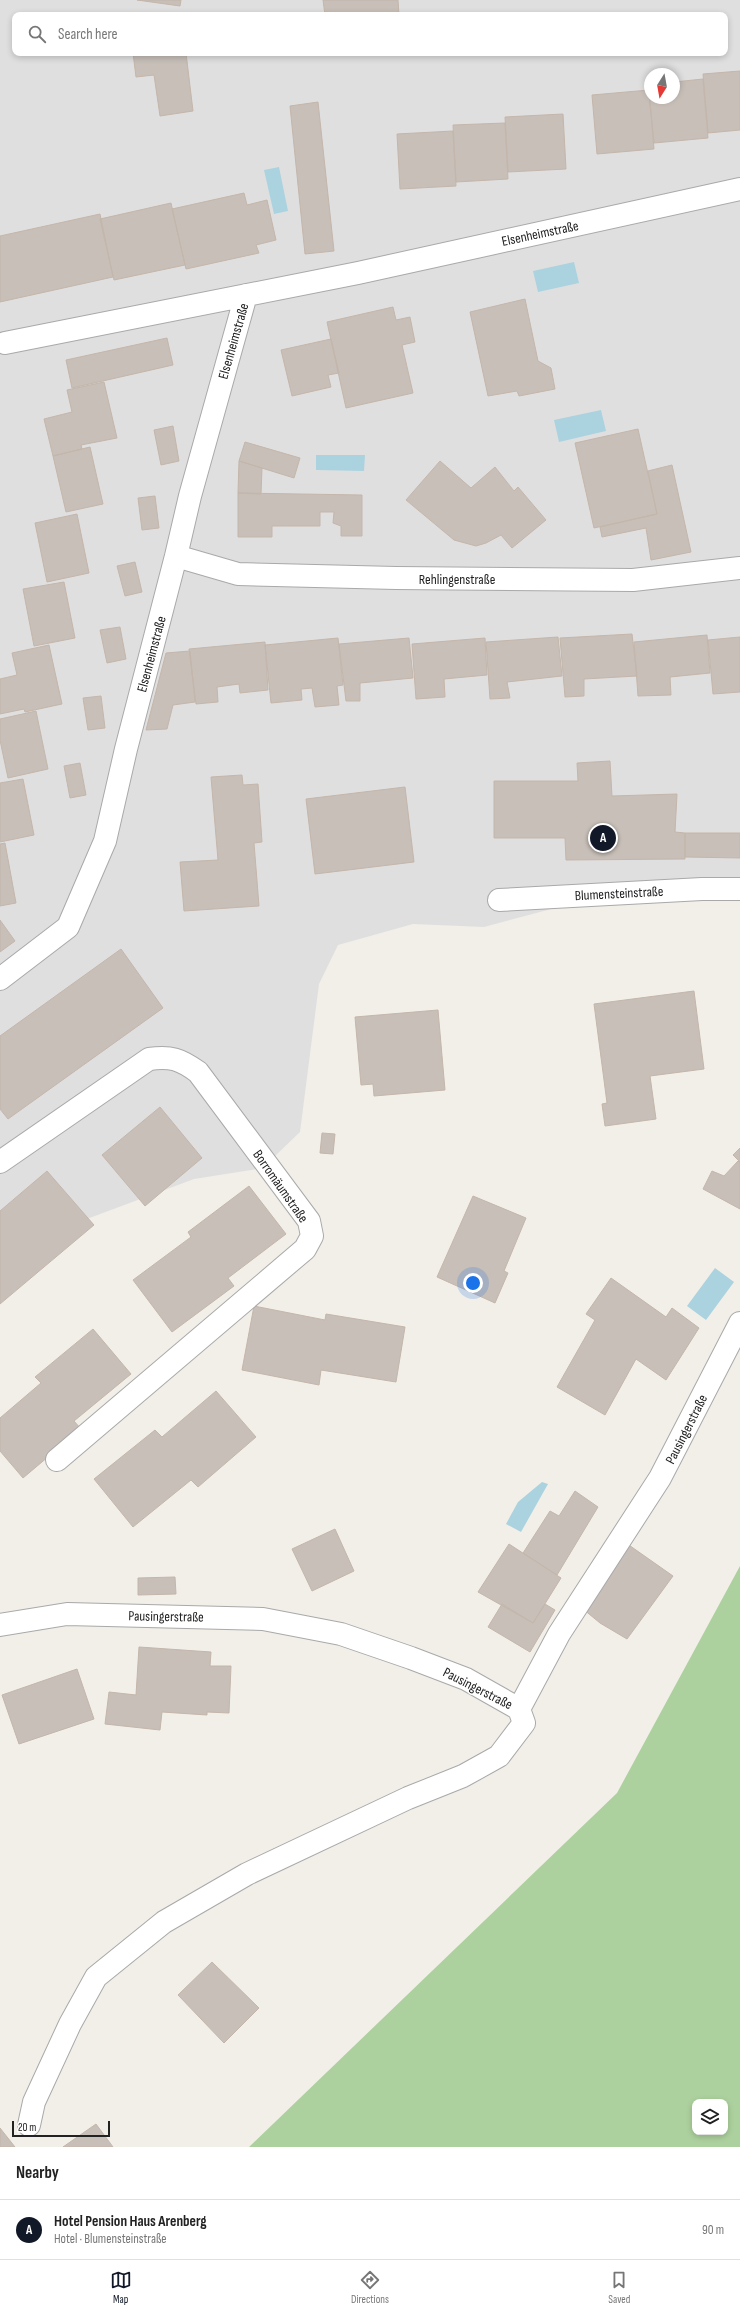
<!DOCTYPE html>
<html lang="en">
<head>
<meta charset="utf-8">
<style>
  body { margin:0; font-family:"Sofia Sans Condensed",sans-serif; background:#f6f6f6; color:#222 }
  .controls { position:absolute; right:12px; bottom:12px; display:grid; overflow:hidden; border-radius:8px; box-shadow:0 2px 6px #0003 }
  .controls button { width:36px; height:36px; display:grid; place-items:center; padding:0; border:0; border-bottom:1px solid #e0e0e0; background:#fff; color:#222; font:20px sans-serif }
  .compass { position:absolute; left:644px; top:68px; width:36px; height:36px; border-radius:50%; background:#fff; box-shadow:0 2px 6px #0003; rotate:191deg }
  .scale { position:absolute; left:12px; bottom:10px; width:98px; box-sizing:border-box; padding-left:4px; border:2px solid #222; border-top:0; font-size:11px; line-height:14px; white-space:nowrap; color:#222; -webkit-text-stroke:3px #fff; paint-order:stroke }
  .you { position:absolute; left:473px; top:1283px; width:14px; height:14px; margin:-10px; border:3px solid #fff; border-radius:50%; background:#1a73e8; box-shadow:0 0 0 6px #1a73e833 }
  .badge { display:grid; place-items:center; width:26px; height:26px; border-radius:50%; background:#111827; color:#fff; font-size:13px; font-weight:700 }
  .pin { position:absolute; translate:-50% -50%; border:2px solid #fff; box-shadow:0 1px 4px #0006 }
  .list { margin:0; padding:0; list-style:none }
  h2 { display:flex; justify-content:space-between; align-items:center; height:52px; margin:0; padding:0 16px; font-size:17px }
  h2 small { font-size:13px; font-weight:400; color:#767676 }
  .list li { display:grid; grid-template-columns:26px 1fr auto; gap:12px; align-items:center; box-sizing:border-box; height:60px; padding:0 16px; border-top:1px solid #e0e0e0 }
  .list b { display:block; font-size:15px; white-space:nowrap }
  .list p { margin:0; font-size:13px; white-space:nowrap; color:#767676 }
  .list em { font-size:13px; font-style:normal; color:#767676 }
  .icon { flex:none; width:22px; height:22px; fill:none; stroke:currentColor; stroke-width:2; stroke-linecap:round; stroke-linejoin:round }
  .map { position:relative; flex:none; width:740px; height:2147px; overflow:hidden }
  .search { position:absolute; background:#fff; box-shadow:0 2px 6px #0003; left:12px; right:12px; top:12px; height:44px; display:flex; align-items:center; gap:10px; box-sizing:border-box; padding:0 14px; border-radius:8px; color:#767676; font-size:15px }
  .sheet { height:112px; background:#fff }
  nav { display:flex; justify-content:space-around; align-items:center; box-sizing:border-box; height:56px; border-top:1px solid #e0e0e0; background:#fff; font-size:11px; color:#767676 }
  nav a { display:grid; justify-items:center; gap:2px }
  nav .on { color:#111827 }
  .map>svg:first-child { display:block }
</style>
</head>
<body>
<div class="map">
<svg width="740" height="2147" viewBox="0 0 740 2147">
  <rect width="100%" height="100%" fill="#f2efe9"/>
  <path fill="#e0dfdf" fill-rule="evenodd" d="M0,0h740v880l-87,2 -169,45 -71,-3 -75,21 -19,39 -19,148 -25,24 -18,13 -63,10 -134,50 -60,53zM15,15h710v38h-710zM650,74h24v24h-24z"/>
  <path fill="#add19e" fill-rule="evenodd" d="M740,1566v581h-491l368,-354zM695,2102h30v30h-30z"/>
  <path fill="#aad3df" d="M279,167l9,44 -14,3 -10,-44z
    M574,262l5,21 -41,9 -5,-21z
    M601,410l5,21 -47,11 -5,-22z
    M316,455h49l-1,16 -48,-1z
    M715,1268l19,14 -28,38 -19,-14z
    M542,1482l6,2 -27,48 -15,-8 12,-22z"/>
  <path fill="#c7bfb8" stroke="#c4b6ab" d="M137,0h44l-1,6z
    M323,0h75l1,15h-74z
    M133,53h53l7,58 -33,5 -6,-41 -18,2z
    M740,71v59l-32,3 -5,-59z
    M703,79l5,59 -54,5 -6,-59h2v14h24v-16z
    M649,90l5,59 -57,5 -5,-59z
    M318,102l16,149 -29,3 -15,-148z
    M563,114l3,55 -58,3 -3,-55z
    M505,123l3,56 -52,3 -3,-57z
    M453,131l3,55 -56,3 -3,-55z
    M244,193l3,12 20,-5 9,40 -20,5 3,8 -73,16 -14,-60z
    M171,203l14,62 -71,15 -14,-61z
    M100,214l13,63 -113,25v-66z
    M525,299l13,62 13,7 4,21 -36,7 -2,-5 -29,5 -18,-84z
    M393,307l3,13 14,-3 5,25 -13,3 11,48 -67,15 -19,-86z
    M167,338l6,27 -101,23 -6,-28z
    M331,339l8,34 -11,2 3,12 -39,9 -11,-46z
    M104,382l13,56 -36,7 1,4 -29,7 -9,-37 28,-7 -5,-22z
    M173,426l6,35 -18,4 -7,-35z
    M638,429l19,85 -63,14 -19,-85z
    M245,442l55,16 -6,20 -55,-17z
    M90,447l13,57 -37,8 -13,-56z
    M239,461l23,7 -1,26 -23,-1z
    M440,461l31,27 24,-21 19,24 4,-4 28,33 -34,28 -11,-13 -15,8 -10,3 -22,-6 -48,-40z
    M672,465l19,87 -40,8 -5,-32 -44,9 -2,-10 57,-13 -9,-43z
    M238,493l124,2v41h-21v-10l-8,-3 1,-11h-14v14h-48v11h-34z
    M155,496l4,32 -17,2 -4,-32z
    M77,514l12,59 -42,9 -12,-59z
    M135,562l7,30 -17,4 -8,-30z
    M64,582l11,56 -41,8 -11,-57z
    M120,627l6,32 -19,4 -7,-33z
    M632,634l5,42 -53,3v17l-19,1 -5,-59z
    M707,635l3,38 -40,4 1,18 -33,1 -4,-54z
    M558,637l4,39 -55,6 3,16 -20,1 -4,-57z
    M740,637v55l-27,2 -5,-54z
    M338,638l5,47 -6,1 2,19 -24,2 -3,-19 -11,1 1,11 -31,3 -6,-58z
    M409,638l4,40 -53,5v18h-14l-7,-57z
    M485,638l2,37 -43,4 1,18 -29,2 -4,-55z
    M265,642l3,48 -28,3 -1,-9 -22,3 1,15 -22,2 -7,-55z
    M49,645l13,59 -37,8 -1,-3 -24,5v-35l17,-4 -5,-22z
    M190,651l5,51 -22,3 -6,24 -21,1 20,-77z
    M101,696l4,32 -17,2 -5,-32z
    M36,711l12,58 -40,9 -8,-38v-21z
    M610,761l2,35 65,-2 -2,38 10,1v26l-119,1 -1,-22h-71v-57h84l-1,-18z
    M80,763l6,32 -16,3 -6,-32z
    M242,775l1,10 15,-1 4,58 -8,1 5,63 -75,5 -4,-49 38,-2 -7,-83z
    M23,779l11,56 -34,7v-59z
    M405,787l9,75 -99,12 -9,-75z
    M685,833h55v25l-55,-1z
    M5,843l11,60 -16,3v-62z
    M0,920l15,21 -15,11z
    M121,949l42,59 -155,111 -8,-10v-73z
    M694,991l10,78 -54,7 6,43 -51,7 -3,-22 5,-1 -13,-99z
    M438,1010l7,80 -71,6 -1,-12 -12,1 -6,-68z
    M160,1107l42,51 -57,48 -43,-51z
    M322,1133l13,1 -2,20 -13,-1z
    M740,1148v14l-7,-7z
    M738,1161l2,2v46l-37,-20 9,-18 12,5z
    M47,1171l47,54 -94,79v-93z
    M249,1186l37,48 -58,44 6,8 -62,46 -39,-52 58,-43 -3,-5z
    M473,1196l53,22 -22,53 4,2 -13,30 -58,-26z
    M611,1278l55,39 6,-9 27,20 -33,52 -30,-21 -31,56 -48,-28 38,-67 -9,-6z
    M254,1306l71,14 1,-6 79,13 -9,55 -75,-12 -2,15 -77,-15z
    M93,1329l38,45 -57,47 7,8 -58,49 -23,-27v-33l41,-35 -6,-6z
    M216,1391l40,46 -58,50 -7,-7 -58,47 -39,-48 61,-49 7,7z
    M575,1491l23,16 -41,68 -34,-22 27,-42 9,5z
    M335,1529l19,42 -42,20 -20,-42z
    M626,1543l47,33 -46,63 -27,-16 -17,-14z
    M509,1544l52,34 -28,45 -55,-31z
    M175,1577l1,17 -38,1v-17z
    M502,1604l31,19 12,-19 10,6 -25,42 -42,-25z
    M139,1647l72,5 -1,14h21l-2,47 -22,-1v3l-45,-3 -2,18 -55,-6 4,-32 27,3z
    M77,1669l17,50 -75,25 -17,-49z
    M212,1962l47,46 -35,35 -46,-48z
    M96,2124l17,23h-50z
    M0,2128l15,19h-15z"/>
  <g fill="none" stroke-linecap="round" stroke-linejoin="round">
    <defs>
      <path id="minor" d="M5,343l353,-70 382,-84
        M176,556l62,18 158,4 237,2 107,-12
        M499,900l203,-11h38
        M0,979l68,-52 37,-86 21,-92 50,-193 14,-60 56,-201
        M0,1162l149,-103c22,-3 31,0 49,13l111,149 3,15 -7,13 -248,211
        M0,1625l67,-11 196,5 78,15 70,24 55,21 53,30 40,-75 101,-156 80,-155
        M29,2125l5,-23 36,-78 26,-47 68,-55 83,-48 161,-76 55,-22 36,-20 25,-33 -5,-14"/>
    </defs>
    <use href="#minor" stroke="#a9a9a9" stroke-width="24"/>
    <use href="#minor" stroke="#fff" stroke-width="22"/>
  </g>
  <g text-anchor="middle" stroke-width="3" stroke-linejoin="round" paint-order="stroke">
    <g font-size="14" fill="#222" stroke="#fff">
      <text transform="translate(540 233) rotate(-12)" y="5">Elsenheimstraße</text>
      <text transform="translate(233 341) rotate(-74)" y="5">Elsenheimstraße</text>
      <text x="457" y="584">Rehlingenstraße</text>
      <text transform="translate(151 654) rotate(-75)" y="5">Elsenheimstraße</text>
      <text transform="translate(619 893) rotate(-3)" y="5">Blumensteinstraße</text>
      <text transform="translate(281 1186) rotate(55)" y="5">Borromäumstraße</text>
      <text transform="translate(686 1429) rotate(-63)" y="5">Pausingerstraße</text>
      <text transform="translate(166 1616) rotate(1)" y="5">Pausingerstraße</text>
      <text transform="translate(478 1688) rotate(27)" y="5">Pausingerstraße</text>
    </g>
  </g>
</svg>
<div class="controls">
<button><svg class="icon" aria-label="layers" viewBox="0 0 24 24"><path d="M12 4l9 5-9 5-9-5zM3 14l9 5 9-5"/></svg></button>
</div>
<svg class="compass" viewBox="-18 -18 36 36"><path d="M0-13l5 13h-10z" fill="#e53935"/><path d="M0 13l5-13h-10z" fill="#767676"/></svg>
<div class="scale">20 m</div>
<div class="you"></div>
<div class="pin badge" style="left:603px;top:838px">A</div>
<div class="search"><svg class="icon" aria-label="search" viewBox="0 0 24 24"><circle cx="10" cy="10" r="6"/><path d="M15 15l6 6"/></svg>Search here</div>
</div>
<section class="sheet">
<h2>Nearby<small></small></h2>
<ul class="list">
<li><span class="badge">A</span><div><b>Hotel Pension Haus Arenberg</b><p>Hotel · Blumensteinstraße</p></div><em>90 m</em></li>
</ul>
</section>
<nav>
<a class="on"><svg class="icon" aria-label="map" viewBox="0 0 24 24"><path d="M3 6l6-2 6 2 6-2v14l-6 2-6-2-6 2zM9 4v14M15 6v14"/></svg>Map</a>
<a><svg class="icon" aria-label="directions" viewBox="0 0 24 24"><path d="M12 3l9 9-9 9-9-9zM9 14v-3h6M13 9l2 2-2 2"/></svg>Directions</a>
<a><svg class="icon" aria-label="saved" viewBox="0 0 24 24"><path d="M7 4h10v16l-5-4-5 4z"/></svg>Saved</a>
</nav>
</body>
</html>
